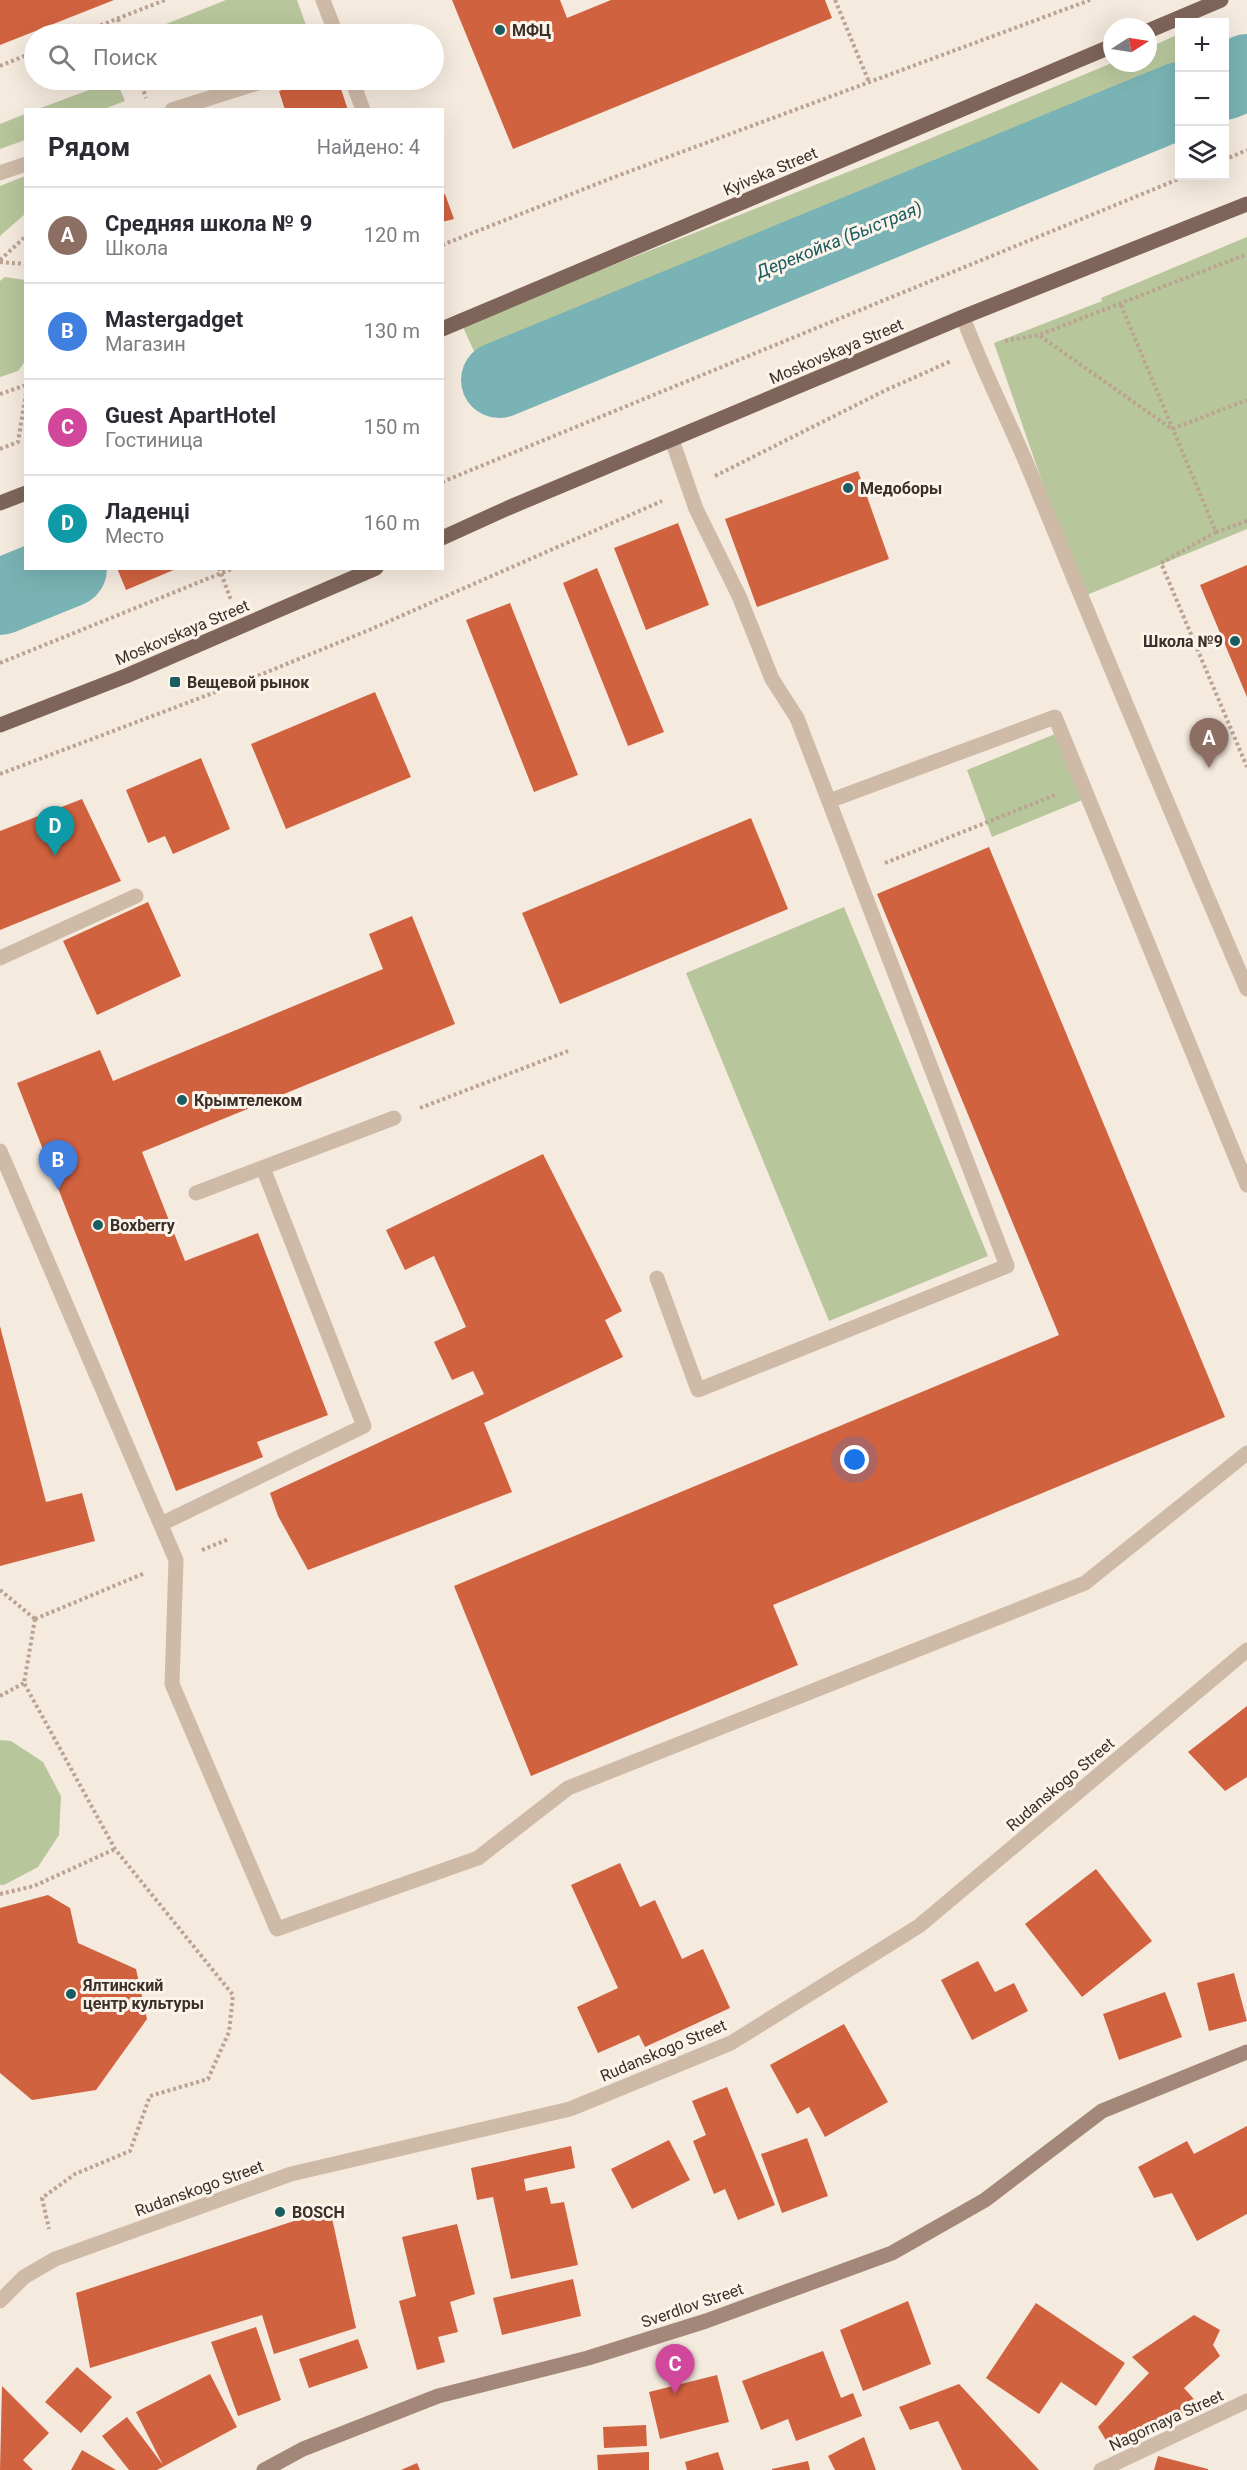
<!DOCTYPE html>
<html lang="ru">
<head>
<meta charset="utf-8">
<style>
  body { margin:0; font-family:Roboto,sans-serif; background:#f2f2f3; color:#2b2b33 }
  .controls { position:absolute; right:18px; top:18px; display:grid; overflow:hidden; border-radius:0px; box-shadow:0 6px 24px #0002 }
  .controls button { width:54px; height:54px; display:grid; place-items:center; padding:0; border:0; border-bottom:2px solid #e1e1e2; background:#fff; color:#2b2b33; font:30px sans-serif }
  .compass { position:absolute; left:1103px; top:18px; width:54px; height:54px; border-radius:50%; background:#fff; box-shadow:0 6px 24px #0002; rotate:78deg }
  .you { position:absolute; left:855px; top:1460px; width:21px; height:21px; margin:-15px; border:4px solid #fff; border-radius:50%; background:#1a73e8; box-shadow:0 0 0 9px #1a73e833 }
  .badge { display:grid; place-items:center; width:39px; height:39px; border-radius:50%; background:#d93025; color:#fff; font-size:20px; font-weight:700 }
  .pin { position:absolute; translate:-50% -50px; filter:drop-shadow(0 2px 3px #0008) }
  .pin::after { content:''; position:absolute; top:32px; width:21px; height:18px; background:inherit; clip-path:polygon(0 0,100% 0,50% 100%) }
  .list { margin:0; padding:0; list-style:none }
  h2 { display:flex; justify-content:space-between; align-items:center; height:78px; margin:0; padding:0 24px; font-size:26px }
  h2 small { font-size:20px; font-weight:400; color:#7c7c81 }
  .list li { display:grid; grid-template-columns:39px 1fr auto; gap:18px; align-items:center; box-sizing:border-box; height:96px; padding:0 24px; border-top:2px solid #e1e1e2 }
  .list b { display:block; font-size:22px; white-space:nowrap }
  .list p { margin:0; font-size:20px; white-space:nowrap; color:#7c7c81 }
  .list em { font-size:20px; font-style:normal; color:#7c7c81 }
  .icon { flex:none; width:33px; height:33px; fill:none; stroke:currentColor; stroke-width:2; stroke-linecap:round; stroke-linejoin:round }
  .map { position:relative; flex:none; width:1247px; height:2470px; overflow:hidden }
  .search { position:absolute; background:#fff; box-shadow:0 6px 24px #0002; left:24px; top:24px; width:420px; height:66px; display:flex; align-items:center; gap:15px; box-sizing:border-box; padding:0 21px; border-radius:33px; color:#7c7c81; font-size:22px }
  .panel { position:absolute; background:#fff; box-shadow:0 6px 24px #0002; left:24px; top:108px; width:420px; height:462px; border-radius:0px }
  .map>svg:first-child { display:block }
</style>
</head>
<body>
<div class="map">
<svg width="1247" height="2470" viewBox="0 0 1247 2470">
  <rect width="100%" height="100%" fill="#f5eade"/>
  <path fill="#b8c69c" d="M226,0h71l9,25 -23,9h-130l-2,-4z
    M1179,34v40l-701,286 -16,-35 421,-167 229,-95h36v-15z
    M116,80l9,21 -21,8h-66z
    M25,114v26l-25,9v-25z
    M25,176v38l-25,22v-50z
    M1247,237v292l-165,68 -88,-254 108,-42 -1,-3z
    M5,277l20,3 1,80 -8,11 -18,6v-96z
    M1055,734l27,66 -90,37 -25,-67z
    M844,907l144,349 -159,65 -143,-348z
    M0,1740l11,1 32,21 18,34 -2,39 -21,32 -34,18h-4z"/>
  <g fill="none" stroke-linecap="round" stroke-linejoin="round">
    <path stroke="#7ab3b5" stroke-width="76" d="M1224,82l23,-10
      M499,380l681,-280
      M0,597l69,-28"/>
  </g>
  <path fill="#d16240" d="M0,0h114l-114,45z
    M452,0h108l7,18 44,-18h214l7,18 -319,131z
    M311,80h27l10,30h-63l-6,-19z
    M445,194l9,25 -12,3v-27z
    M858,471l31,88 -132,48 -32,-88z
    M678,523l31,82 -63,25 -32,-82z
    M1247,565v132l-47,-112z
    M117,568h59v1l-50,21z
    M597,568l67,164 -36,14 -65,-163z
    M510,603l68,172 -44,17 -68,-172z
    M375,692l36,85 -125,52 -35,-85z
    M201,758l29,71 -57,25 -8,-18 -17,7 -22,-53z
    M82,799l39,82 -121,49v-99z
    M751,818l37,91 -228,95 -38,-91z
    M989,847l236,570 -452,188 25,60 -267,111 -77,-190 605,-251 -182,-441z
    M148,902l33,74 -84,39 -34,-74z
    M412,916l43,108 -313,128 43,109 73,-28 70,182 -71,27 6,15 -87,34 -159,-408 83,-33 13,31 270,-112 -14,-35z
    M543,1154l79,157 -17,9 18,37 -139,66 28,69 -204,78 -30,-54 -8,-23 214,-99 -11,-23 -21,9 -18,-38 32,-15 -32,-71 -29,14 -19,-40z
    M0,1326l46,176 36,-9 13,48 -95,25z
    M1247,1706v71l-22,14 -37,-39z
    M620,1863l20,44 15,-7 27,59 21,-10 27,59 -85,39 -6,-12 -41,18 -21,-46 41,-19 -47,-103z
    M1096,1869l56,72 -70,56 -57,-73z
    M48,1895l22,13 8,35 58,26 11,50 -51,71 -64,10 -32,-27v-165z
    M978,1961l17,31 19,-9 14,28 -56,29 -31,-60z
    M1234,1973l13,48 -38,10 -12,-48z
    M1165,1992l17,45 -63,23 -16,-46z
    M844,2024l44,78 -63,35 -16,-30 -12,7 -27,-49z
    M727,2087l48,118 -37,15 -13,-31 -11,5 -21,-53 13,-6 -14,-34z
    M1247,2126v88l-50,27 -25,-48 -18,5 -16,-31 49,-26 7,13z
    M807,2138l21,58 -46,17 -21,-59z
    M669,2140l21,40 -58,29 -21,-40z
    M571,2146l4,22 -51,11 2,12 21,-4 4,17 13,-2 14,63 -67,14 -18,-82 -16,3 -6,-32z
    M330,2209l26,119 -82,26 -12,-39 -172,53 -14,-75z
    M457,2224l18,70 -25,8 8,30 -20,5 7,25 -28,8 -18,-69 17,-5 -14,-59z
    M573,2279l8,37 -79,19 -9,-37z
    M908,2301l23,63 -68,27 -23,-61z
    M1036,2303l89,60 -29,43 -35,-24 -22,32 -53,-36z
    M1194,2315l26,15 -7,15 7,11 -36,32 17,19 -91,40 -12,-20 51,-54 -17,-16z
    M256,2327l25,73 -43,16 -27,-74z
    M358,2339l10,29 -59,20 -10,-29z
    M823,2351l18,47 12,-5 9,23 -66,25 -8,-22 -27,11 -19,-49z
    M77,2367l35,30 -31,36 -36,-31z
    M210,2374l27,53 -80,43h-28l-27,-34 25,-19 36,48 -27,-53z
    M717,2375l12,47 -69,17 -11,-47z
    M959,2384l80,86h-77l-24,-49 -28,9 -11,-23z
    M2,2386l47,47 -26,27 10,10h-33z
    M646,2425l1,21 -43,2 -1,-21z
    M864,2437l12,33h-41l-7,-14z
    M82,2450l34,20h-45z
    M649,2452v18h-51l-1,-15z
    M718,2452l6,18h-37l-2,-8z
    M1158,2456l50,13v1h-54z
    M808,2461l2,9h-38v-1z
    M417,2463l3,7h-19z"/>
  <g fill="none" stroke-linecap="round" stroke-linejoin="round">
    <path stroke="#bba392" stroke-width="4" stroke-dasharray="3 3" stroke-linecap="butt" d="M835,0l34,82
      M118,19l5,15
      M78,34l87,-34
      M0,66l34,-14
      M140,80l6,18
      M1224,160l23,-10
      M442,245l175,-69 473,-176
      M0,260l26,-24
      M0,262l26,2
      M1121,305l95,227 31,-11
      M1040,336l132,93 75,-29
      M1005,341l34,-6 208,-81
      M0,394l26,-9
      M0,449l18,-7 8,-49
      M715,476l169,-85 67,-30
      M442,482l744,-306
      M1216,532l-55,31 86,204
      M219,568l12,32
      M0,663l234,-95
      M0,774l255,-97 114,-47 293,-129
      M885,863l170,-68
      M420,1108l148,-57
      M202,1550l27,-11
      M0,1590l35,29
      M35,1619l-11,64 91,166 118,146 -4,37 -21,47 -58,17 -20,55 -55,23 -33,24 7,31
      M35,1619l110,-46
      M0,1696l24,-13
      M0,1894l34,-8 81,-37"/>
    <path stroke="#cfbaa8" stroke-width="15" d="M963,317c20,55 48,107 70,162 70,171 141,341 214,510
      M829,801l226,-84 192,468
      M0,958l136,-62
      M0,1151l176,409 -4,124 105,245 201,-71 90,-70 517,-205 162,-130
      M196,1193l198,-75
      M657,1278l41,112 309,-124 -210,-548 -25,-39 -33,-83 -43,-87 -24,-69
      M161,1524l203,-98 -101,-258"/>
    <path stroke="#cfbaa8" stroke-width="15" d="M323,0l13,34
      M352,80l11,30
      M172,110l95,-30
      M0,173l26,-9
      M0,2301l24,-24 31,-18 236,-85 279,-65 161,-66 188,-117 328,-276
      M1101,2470l146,-69"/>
    <path stroke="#a38879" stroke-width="15" d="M264,2470l39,-21 135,-53 150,-38 118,-37 186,-68 93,-53 117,-89 145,-59"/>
    <path stroke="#7f6559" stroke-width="15" d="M1148,31l73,-31
      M442,329l670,-283
      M0,503l26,-10
      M442,538l66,-30 455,-191 284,-113
      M0,725l126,-49 250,-108"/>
  </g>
  <g fill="#1a5d61" stroke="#fcf4eb" stroke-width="2">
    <circle cx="500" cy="30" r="6"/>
    <circle cx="848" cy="488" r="6"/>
    <circle cx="1235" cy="641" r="6"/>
    <rect x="169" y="676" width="12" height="12" rx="3"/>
    <circle cx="182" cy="1100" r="6"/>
    <circle cx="98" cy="1225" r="6"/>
    <circle cx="71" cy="1994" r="6"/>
    <circle cx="280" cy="2212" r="6"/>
  </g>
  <g text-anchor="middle" stroke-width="6" stroke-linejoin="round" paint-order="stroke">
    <g font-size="16" font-weight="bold" fill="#3b2f29" stroke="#fcf4eb" text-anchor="start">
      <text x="512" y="36">МФЦ</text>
      <text x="860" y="494">Медоборы</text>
      <text x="1223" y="647" text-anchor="end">Школа №9</text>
      <text x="187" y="688">Вещевой рынок</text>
      <text x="194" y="1106">Крымтелеком</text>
      <text x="110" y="1231">Boxberry</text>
      <text x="83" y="1991">Ялтинский<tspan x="83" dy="18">центр культуры</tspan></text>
      <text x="292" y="2218">BOSCH</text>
    </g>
    <g font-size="16" fill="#3b2f29" stroke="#fcf4eb">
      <text transform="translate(770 171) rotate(-23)" y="6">Kyivska Street</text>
      <text transform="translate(836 351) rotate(-23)" y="6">Moskovskaya Street</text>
      <text transform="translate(182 632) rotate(-23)" y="6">Moskovskaya Street</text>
      <text transform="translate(1060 1784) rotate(-40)" y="6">Rudanskogo Street</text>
      <text transform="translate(663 2050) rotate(-23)" y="6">Rudanskogo Street</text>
      <text transform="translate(199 2188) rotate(-20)" y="6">Rudanskogo Street</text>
      <text transform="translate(692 2305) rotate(-19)" y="6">Sverdlov Street</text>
      <text transform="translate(1166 2420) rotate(-25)" y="6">Nagornaya Street</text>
    </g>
    <g font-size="18" font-style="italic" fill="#1a5d61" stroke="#fcf4eb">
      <text transform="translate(839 240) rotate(-22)" y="6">Дерекойка (Быстрая)</text>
    </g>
  </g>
</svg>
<div class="controls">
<button>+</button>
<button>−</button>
<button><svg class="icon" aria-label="layers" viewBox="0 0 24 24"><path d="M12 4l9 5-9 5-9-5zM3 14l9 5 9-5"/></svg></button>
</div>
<svg class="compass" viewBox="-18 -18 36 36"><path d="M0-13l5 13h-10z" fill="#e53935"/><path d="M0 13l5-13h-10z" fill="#7c7c81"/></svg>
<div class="you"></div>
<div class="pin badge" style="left:1209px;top:768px;background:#8d6e63">A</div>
<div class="pin badge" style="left:58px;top:1190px;background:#3f7fe0">B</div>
<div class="pin badge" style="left:675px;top:2394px;background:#d1479c">C</div>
<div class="pin badge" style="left:55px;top:856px;background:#0f9aa8">D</div>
<div class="search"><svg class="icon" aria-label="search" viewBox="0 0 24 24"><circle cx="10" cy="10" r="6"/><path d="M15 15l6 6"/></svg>Поиск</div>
<section class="panel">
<h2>Рядом<small>Найдено: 4</small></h2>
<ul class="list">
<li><span class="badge" style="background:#8d6e63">A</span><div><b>Средняя школа № 9</b><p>Школа</p></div><em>120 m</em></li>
<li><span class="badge" style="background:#3f7fe0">B</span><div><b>Mastergadget</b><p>Магазин</p></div><em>130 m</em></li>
<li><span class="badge" style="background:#d1479c">C</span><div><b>Guest ApartHotel</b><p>Гостиница</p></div><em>150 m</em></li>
<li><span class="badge" style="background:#0f9aa8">D</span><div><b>Ладенці</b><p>Место</p></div><em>160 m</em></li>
</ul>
</section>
</div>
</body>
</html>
